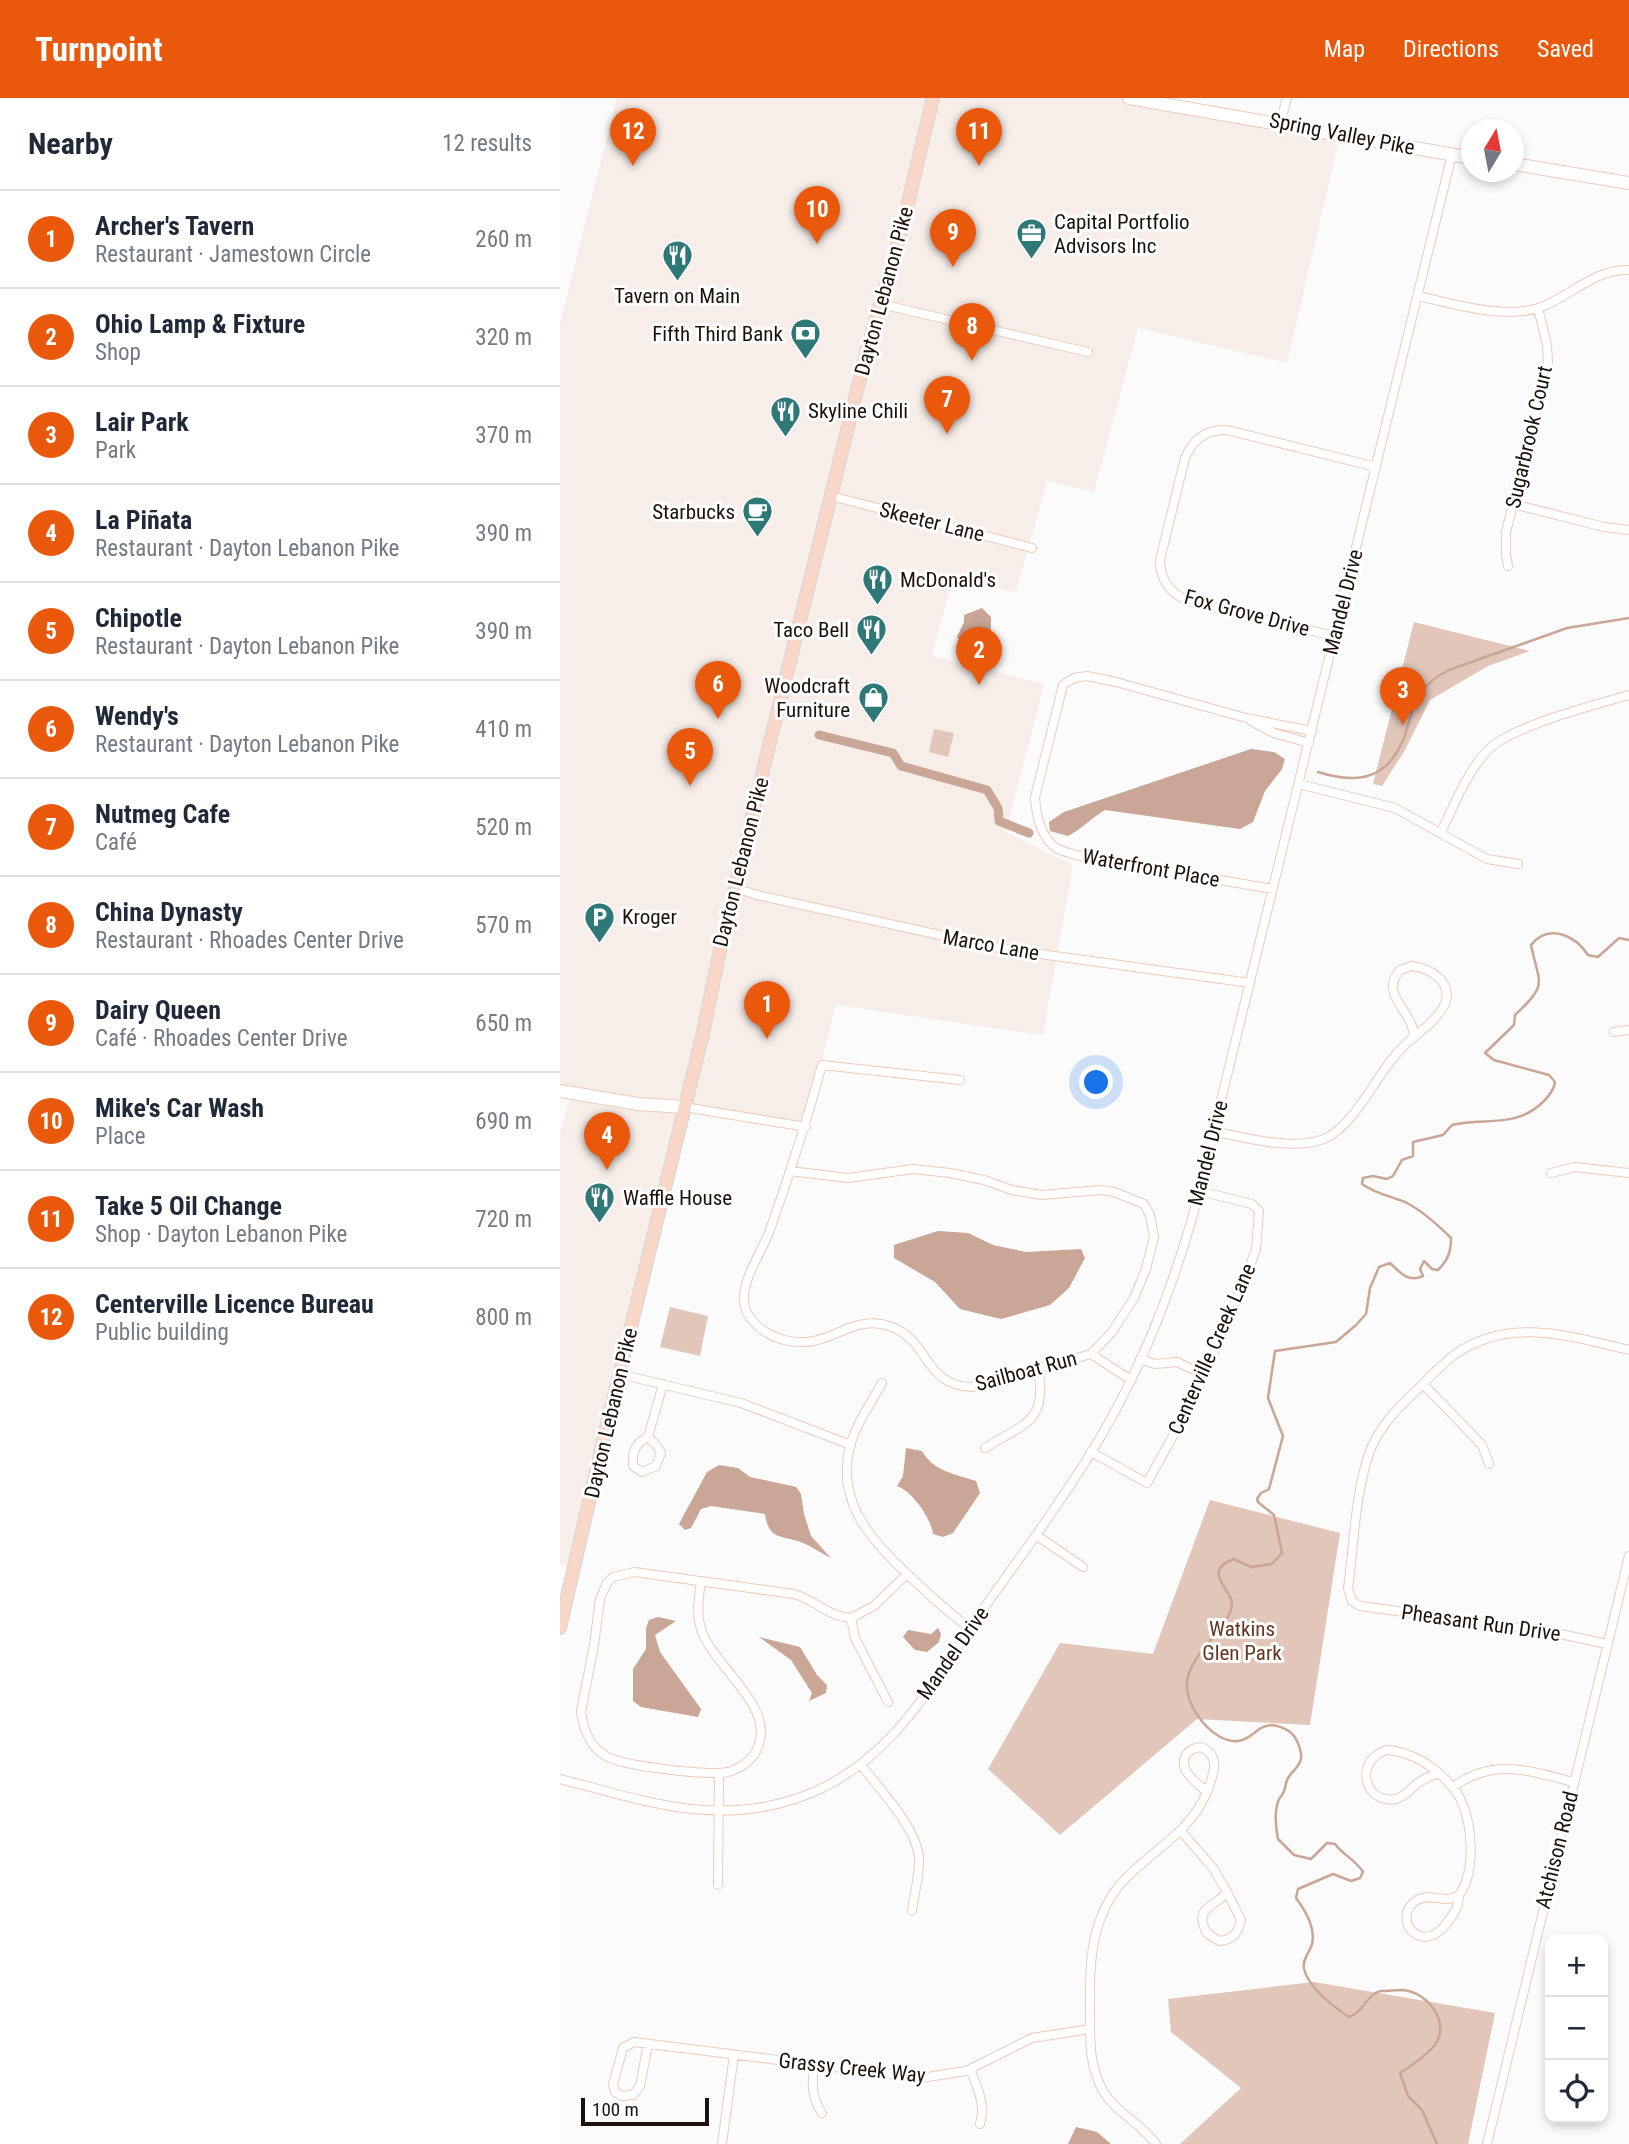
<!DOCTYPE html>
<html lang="en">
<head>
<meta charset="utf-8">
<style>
  body { margin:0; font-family:"Roboto Condensed",sans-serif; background:#f2f2f3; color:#1f2937 }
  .controls { position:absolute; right:21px; bottom:21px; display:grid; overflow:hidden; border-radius:14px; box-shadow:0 4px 10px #0003 }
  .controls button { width:63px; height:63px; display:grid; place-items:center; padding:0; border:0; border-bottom:2px solid #e0e1e3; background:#fff; color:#1f2937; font:35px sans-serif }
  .compass { position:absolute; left:901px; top:21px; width:63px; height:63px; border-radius:50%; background:#fff; box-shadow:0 4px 10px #0003; rotate:10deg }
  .scale { position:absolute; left:21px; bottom:18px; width:128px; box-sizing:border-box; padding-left:7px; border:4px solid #1d110b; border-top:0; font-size:19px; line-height:24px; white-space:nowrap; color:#1d110b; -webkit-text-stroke:5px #fff; paint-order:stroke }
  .you { position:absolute; left:537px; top:985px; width:24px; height:24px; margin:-18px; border:5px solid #fff; border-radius:50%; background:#1a73e8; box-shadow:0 0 0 10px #1a73e833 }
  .badge { display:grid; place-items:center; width:46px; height:46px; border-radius:50%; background:#ea580c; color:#fff; font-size:23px; font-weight:700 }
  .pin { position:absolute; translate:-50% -58px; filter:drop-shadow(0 2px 4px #0008) }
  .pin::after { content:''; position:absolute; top:37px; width:24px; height:21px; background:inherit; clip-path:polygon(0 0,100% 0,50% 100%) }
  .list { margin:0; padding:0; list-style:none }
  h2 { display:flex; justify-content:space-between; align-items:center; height:91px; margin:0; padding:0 28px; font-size:30px }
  h2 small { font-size:23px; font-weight:400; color:#747a83 }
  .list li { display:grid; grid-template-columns:46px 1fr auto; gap:21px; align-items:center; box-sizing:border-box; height:98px; padding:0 28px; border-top:2px solid #e0e1e3 }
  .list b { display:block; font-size:26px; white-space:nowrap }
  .list p { margin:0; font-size:23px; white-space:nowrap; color:#747a83 }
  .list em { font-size:23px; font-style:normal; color:#747a83 }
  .icon { flex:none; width:38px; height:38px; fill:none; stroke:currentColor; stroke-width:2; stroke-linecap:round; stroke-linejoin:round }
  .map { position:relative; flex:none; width:1069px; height:2046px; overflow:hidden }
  header { display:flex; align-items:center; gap:42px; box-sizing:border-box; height:98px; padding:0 35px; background:#ea580c; color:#fff }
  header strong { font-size:33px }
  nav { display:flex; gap:38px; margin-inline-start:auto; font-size:24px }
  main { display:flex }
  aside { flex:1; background:#fff }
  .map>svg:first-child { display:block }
</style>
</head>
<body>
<header>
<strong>Turnpoint</strong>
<nav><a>Map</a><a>Directions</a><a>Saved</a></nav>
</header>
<main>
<aside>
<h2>Nearby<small>12 results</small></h2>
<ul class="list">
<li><span class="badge">1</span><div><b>Archer's Tavern</b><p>Restaurant · Jamestown Circle</p></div><em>260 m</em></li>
<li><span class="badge">2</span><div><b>Ohio Lamp &amp; Fixture</b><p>Shop</p></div><em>320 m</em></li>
<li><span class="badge">3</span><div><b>Lair Park</b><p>Park</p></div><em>370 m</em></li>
<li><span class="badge">4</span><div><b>La Piñata</b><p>Restaurant · Dayton Lebanon Pike</p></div><em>390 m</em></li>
<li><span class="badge">5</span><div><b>Chipotle</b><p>Restaurant · Dayton Lebanon Pike</p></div><em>390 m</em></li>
<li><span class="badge">6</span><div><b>Wendy's</b><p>Restaurant · Dayton Lebanon Pike</p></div><em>410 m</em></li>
<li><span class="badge">7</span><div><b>Nutmeg Cafe</b><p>Café</p></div><em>520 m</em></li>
<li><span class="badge">8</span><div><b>China Dynasty</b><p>Restaurant · Rhoades Center Drive</p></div><em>570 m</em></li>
<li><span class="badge">9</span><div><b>Dairy Queen</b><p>Café · Rhoades Center Drive</p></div><em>650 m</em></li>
<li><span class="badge">10</span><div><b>Mike's Car Wash</b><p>Place</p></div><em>690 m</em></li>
<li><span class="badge">11</span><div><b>Take 5 Oil Change</b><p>Shop · Dayton Lebanon Pike</p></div><em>720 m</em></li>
<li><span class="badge">12</span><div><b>Centerville Licence Bureau</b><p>Public building</p></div><em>800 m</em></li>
</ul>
</aside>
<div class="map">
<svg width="1069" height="2046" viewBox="0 0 1069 2046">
  <rect width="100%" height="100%" fill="#fbfbfb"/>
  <path fill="#f7eee9" d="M57,0h556l-2,6 169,32 -53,227 -149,-35 -44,164 -47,-11 -31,111 -64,-12 -20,76 112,28 -38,148 67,33 -30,170 -207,-30 -30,122 -122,-20 -110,461 -14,-4v-430l11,-40 -11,-2v-769z"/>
  <path fill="#e2c6b9" d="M854,524l116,29 -42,15 -58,34 -25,50 -23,36 -9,-2z
    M374,631l20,4 -6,24 -19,-5z
    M110,1209l38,9 -8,40 -40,-9z
    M650,1402l130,33 -30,192 -113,-6 -137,116 -72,-66 72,-126 93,11z
    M754,1884l181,31 -27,131h-288l61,-56 -70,-56 -3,-33z"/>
  <path fill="#c9a696" d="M422,510l9,9v13l-12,20 -13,-2 -9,-11 7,-15v-7z
    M691,651l23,3 11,7 -3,10 -17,22 -12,31 -13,7 -135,-19c-14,8 -23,19 -37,26l-18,-5 -1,-9 15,-10z
    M378,1133l30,2 25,12 33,7 55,-3 4,9 -16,30 -19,17 -49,14 -41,-10 -25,-27 -41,-24v-13z
    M346,1350l16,3c11,20 33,23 54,30l4,12 -27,40 -10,4 -10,-3c-2,-16 -21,-43 -36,-48l6,-10z
    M159,1367l19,3 12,9 46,10 5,7 3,20 7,22 20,22c-10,-5 -20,-12 -30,-16 -21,-7 -32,-2 -36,-28l-54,-8 -10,3 -10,19 -6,2 -6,-6 28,-52z
    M98,1519l18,4 -21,14 5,17 41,57 -3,8 -57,-10 -8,-6v-32l13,-20v-21l3,-8z
    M378,1530l3,6 -2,8 -12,10 -12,-2 -12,-13 5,-7 23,4z
    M199,1539l41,10 17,28 10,10 -1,8 -17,8 3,-8 -21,-33z
    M516,2029l21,5 14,12h-43z"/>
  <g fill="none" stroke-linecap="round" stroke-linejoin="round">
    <path stroke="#c9a696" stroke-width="2.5" d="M758,674c41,13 71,7 87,-37 5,-14 7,-28 15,-41 7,-11 17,-18 29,-24l118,-42 62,-10
      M877,2046l-15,-34 -14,-14 -8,-23c12,-8 25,-16 34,-27 18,-22 -6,-54 -31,-56 -6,0 -15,1 -22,1 -13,2 -18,22 -32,26 -15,-10 -40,-29 -45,-48 -2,-10 6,-17 8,-25 4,-17 -7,-34 -16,-46l2,-9 35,-15 18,7 9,-3 3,-6c-7,-12 -20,-17 -28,-28l-8,-1 -16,16 -17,-4 -16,-16c-2,-11 -4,-26 0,-37 2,-6 2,-3 5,-9 3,-4 2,-10 5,-15 9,-13 19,-15 9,-37 -5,-12 -24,-20 -36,-13 -8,5 -13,12 -23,13 -25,3 -54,-36 -51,-59 4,-29 34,-46 44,-72 8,-19 -34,-37 3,-51l17,8 21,-3 10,-11 -8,-38 -16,-13 -1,-3 4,-6 8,-4 14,-53 -15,-38 7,-47 61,-9 20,-17 10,-11 4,-26 9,-21 11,-4c11,10 18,20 33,13l-3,-7 4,-8 8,8 6,1c10,-10 13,-18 13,-32 -13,-13 -30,-28 -46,-36 -15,-6 -29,-8 -43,-18l1,-6 10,-2 14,3 6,-3 9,-16 11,-4v-14l30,-7 9,-10c34,-8 64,4 92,-24 6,-6 10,-11 11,-19l-6,-7 -55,-15 -9,-7 29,-28 1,-10c34,-31 24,-31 16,-70 17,-22 44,-10 57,10l10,2 21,-19 10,2"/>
    <path stroke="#c9a696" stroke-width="9" d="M259,637l74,18 8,13 86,24 11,18 1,13 30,12"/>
    <defs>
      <path id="street" d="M720,26l7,-26
        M858,198c35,8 88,24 123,11 30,-11 53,-38 88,-37
        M320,206l208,48
        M271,398l201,52
        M953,406l91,23 25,3
        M948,468l-2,-11v-23l42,-170 -1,-17 -9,-37
        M774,538l-146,-35c-18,-8 -28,-21 -28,-41l25,-102c8,-19 21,-29 42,-28l149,37
        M691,623l23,12 35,10
        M739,686l96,24 92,51 31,5
        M881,734c13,-26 25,-58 45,-80 22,-25 108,-47 143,-57
        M175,790l22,7 247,54 246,34
        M713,791l-193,-33c-7,-2 -16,-4 -22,-7 -17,-9 -22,-35 -23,-52l28,-112 11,-7 13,-2 29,6 130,36 66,13
        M852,868c9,1 19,5 26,11 24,22 -7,47 -24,60 0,-26 -36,-42 -14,-67z
        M1054,934l15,-2
        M124,1009l122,20
        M653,1033c32,7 88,22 117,5 17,-11 29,-29 40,-45 13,-20 25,-39 44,-54
        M230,1073l58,7 65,-9 37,4 34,7 28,10 29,5 60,-5 13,2 30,12 6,11 4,22 -8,32 -12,29 -22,34 -21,22 -119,33c-52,-1 -41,-54 -91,-63 -36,-6 -54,27 -97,16 -19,-5 -42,-21 -40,-44 2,-24 19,-46 27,-69 19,-54 36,-107 51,-162l138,15
        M991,1075l24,-6 54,6
        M531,1256l40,26
        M580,1261l15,5 22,-2 27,13
        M59,1276l122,29 110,42
        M322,1285c-11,20 -26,41 -32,63 -14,54 19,92 55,126 21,20 42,39 65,57
        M863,1286l59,61 7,19
        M88,1339l9,9 4,7 -5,13 -14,6 -9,-6c-1,-15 2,-22 15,-29l15,-53
        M425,1350c40,-25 63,-26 53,-79
        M531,1354l56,31 44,-80 31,-68 34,-85 3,-39 -7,-7 -53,-13
        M476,1437l47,32
        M141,1483c-2,16 -5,32 0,48 11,35 68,73 59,111 -3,17 -17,28 -32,32 -19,4 -106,-6 -122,-16 -16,-9 -23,-28 -25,-45l13,-66 6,-46 7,-16 6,-6 21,-5 160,22c21,6 35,23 57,24l23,-12 33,-32
        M291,1520l4,20 33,64
        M1047,1546l-56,-12 -191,-26 -8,-5 -4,-13c6,-43 7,-96 22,-137 10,-26 29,-44 49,-63 11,-11 22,-23 35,-33 55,-39 115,-19 175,-5
        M641,1649c21,9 12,28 6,45 -10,-9 -30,-22 -21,-37 4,-6 9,-7 15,-8z
        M827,1652c18,1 38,11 52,23 -8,3 -14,5 -21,10 -7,5 -13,14 -22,16 -32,6 -43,-39 -9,-49z
        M302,1668c18,24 54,61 57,91 1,17 -5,37 -7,54
        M879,1675c8,8 16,15 21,25 13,27 16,73 -1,97
        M0,1681c82,21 154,48 238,19 94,-32 135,-117 188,-193 50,-70 103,-140 141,-217 28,-55 49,-114 66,-173l259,-1061
        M893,1689c41,-30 76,-16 121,-5
        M621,1733l32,37 14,24
        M158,1787l1,-111
        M667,1794l14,28c-3,13 -8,20 -22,21l-12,-8c-15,-26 9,-26 20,-41z
        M899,1797c0,11 -4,17 -10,25 -26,40 -60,-2 -32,-20 13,-8 28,5 42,-5z
        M88,1946l-8,42 -7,9 -11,1 -7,-4 -2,-8 10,-36 11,-6 287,36 45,-7 66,-33 58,-9
        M254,1967c-2,19 -3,32 8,48
        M410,1971c7,18 16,35 10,55
        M162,2046l12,-89
        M596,2046c-15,-21 -40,-31 -53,-53 -14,-25 -13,-52 -13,-79 -1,-48 0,-98 37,-135 30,-30 63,-45 80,-85
        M927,2046l142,-588"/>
      <path id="secondary" d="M569,0l343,60
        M954,66l115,19
        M0,993l78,13 46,3"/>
      <path id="primary" d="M0,1530l44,-191 99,-404 15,-74 47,-197 102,-412 35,-122 31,-130"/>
    </defs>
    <use href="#street" stroke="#f0cab9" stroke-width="10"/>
    <use href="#secondary" stroke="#f0cab9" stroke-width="14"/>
    <use href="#primary" stroke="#d6d4d3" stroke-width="14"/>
    <use href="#street" stroke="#fff" stroke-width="8"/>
    <use href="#secondary" stroke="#fff" stroke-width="12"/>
    <use href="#primary" stroke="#f8d7c8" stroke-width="12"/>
  </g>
  <defs>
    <symbol id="office-pin" viewBox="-11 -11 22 30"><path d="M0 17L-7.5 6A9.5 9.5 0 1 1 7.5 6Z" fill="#2e7878" stroke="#fff"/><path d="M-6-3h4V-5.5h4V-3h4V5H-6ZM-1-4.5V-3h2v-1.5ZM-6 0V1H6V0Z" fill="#fff"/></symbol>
    <symbol id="restaurant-pin" viewBox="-11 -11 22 30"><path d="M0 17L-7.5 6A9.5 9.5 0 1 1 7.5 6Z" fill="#2e7878" stroke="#fff"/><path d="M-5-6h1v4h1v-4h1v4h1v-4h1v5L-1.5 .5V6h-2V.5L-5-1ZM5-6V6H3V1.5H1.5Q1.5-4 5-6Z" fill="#fff"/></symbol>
    <symbol id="bank-pin" viewBox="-11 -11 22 30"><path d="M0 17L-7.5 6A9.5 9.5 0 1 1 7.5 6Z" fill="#2e7878" stroke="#fff"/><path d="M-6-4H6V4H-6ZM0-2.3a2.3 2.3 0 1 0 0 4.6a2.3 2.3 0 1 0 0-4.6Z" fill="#fff"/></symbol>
    <symbol id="cafe-pin" viewBox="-11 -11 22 30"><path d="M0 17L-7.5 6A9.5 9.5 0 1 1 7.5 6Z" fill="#2e7878" stroke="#fff"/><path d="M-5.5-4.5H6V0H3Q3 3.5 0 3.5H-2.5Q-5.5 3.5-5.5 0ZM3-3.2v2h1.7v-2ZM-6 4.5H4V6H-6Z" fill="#fff"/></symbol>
    <symbol id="shop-pin" viewBox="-11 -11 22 30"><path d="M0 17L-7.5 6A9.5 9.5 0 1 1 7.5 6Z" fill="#2e7878" stroke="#fff"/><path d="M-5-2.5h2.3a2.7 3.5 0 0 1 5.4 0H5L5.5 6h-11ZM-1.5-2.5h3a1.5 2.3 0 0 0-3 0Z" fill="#fff"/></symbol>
    <symbol id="parking-pin" viewBox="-11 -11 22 30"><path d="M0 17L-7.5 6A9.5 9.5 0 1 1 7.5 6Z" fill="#2e7878" stroke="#fff"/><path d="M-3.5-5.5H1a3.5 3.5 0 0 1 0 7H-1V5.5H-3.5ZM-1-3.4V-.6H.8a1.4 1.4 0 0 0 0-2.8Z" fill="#fff"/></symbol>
  </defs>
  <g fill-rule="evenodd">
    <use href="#office-pin" x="454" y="118" width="35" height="47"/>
    <use href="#restaurant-pin" x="100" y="140" width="35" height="47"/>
    <use href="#bank-pin" x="228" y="218" width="35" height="47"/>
    <use href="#restaurant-pin" x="208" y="296" width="35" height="47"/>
    <use href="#cafe-pin" x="180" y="396" width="35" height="47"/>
    <use href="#restaurant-pin" x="300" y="464" width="35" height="47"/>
    <use href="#restaurant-pin" x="294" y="514" width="35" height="47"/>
    <use href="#shop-pin" x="296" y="582" width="35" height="47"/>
    <use href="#parking-pin" x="22" y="802" width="35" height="47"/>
    <use href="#restaurant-pin" x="22" y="1082" width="35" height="47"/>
  </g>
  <g text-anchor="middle" stroke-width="6" stroke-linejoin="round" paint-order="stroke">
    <g font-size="21" fill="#1d110b" stroke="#fff">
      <text transform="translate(782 36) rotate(11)" y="7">Spring Valley Pike</text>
      <text transform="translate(324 193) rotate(-75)" y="7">Dayton Lebanon Pike</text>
      <text transform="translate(969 339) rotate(-77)" y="7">Sugarbrook Court</text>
      <text transform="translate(372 424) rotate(14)" y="7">Skeeter Lane</text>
      <text transform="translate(783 504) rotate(-76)" y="7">Mandel Drive</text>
      <text transform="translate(687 515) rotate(15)" y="7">Fox Grove Drive</text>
      <text transform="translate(181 764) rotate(-76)" y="7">Dayton Lebanon Pike</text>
      <text transform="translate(591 770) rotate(10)" y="7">Waterfront Place</text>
      <text transform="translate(431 847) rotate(10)" y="7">Marco Lane</text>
      <text transform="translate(648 1055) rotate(-76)" y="7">Mandel Drive</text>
      <text transform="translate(652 1251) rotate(-66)" y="7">Centerville Creek Lane</text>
      <text transform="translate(466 1273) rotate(-15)" y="7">Sailboat Run</text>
      <text transform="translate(51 1315) rotate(-77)" y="7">Dayton Lebanon Pike</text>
      <text transform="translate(921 1525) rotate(8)" y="7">Pheasant Run Drive</text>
      <text transform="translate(393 1555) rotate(-55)" y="7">Mandel Drive</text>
      <text transform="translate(997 1752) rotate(-76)" y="7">Atchison Road</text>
      <text transform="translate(292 1970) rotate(6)" y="7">Grassy Creek Way</text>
    </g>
    <g font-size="21" fill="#1d110b" stroke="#fff" text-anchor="start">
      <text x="494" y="131">Capital Portfolio<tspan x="494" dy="24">Advisors Inc</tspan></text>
      <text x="117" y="205" text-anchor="middle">Tavern on Main</text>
      <text x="223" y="243" text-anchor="end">Fifth Third Bank</text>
      <text x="248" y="320">Skyline Chili</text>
      <text x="175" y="421" text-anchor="end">Starbucks</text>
      <text x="340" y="489">McDonald's</text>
      <text x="289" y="539" text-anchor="end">Taco Bell</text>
      <text x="290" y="595" text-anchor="end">Woodcraft<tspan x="290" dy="24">Furniture</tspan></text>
      <text x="62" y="826">Kroger</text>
      <text x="63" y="1107">Waffle House</text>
    </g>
    <g font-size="21" fill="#65351e" stroke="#fff">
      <text x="682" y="1538">Watkins<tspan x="682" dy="24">Glen Park</tspan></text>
    </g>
  </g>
</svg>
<div class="controls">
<button>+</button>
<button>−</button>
<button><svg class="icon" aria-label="locate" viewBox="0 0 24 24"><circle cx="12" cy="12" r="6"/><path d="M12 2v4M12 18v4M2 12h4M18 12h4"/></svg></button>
</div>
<svg class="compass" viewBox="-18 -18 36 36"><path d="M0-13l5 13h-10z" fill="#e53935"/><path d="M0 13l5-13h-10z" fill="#747a83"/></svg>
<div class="scale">100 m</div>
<div class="you"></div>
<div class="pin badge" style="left:207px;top:941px">1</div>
<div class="pin badge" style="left:419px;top:587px">2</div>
<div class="pin badge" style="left:843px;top:627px">3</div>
<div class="pin badge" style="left:47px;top:1072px">4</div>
<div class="pin badge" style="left:130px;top:688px">5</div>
<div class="pin badge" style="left:158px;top:621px">6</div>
<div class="pin badge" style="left:387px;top:336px">7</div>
<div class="pin badge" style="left:412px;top:263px">8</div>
<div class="pin badge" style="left:393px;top:169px">9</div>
<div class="pin badge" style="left:257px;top:146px">10</div>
<div class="pin badge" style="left:419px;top:68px">11</div>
<div class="pin badge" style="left:73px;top:68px">12</div>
</div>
</main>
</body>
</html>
